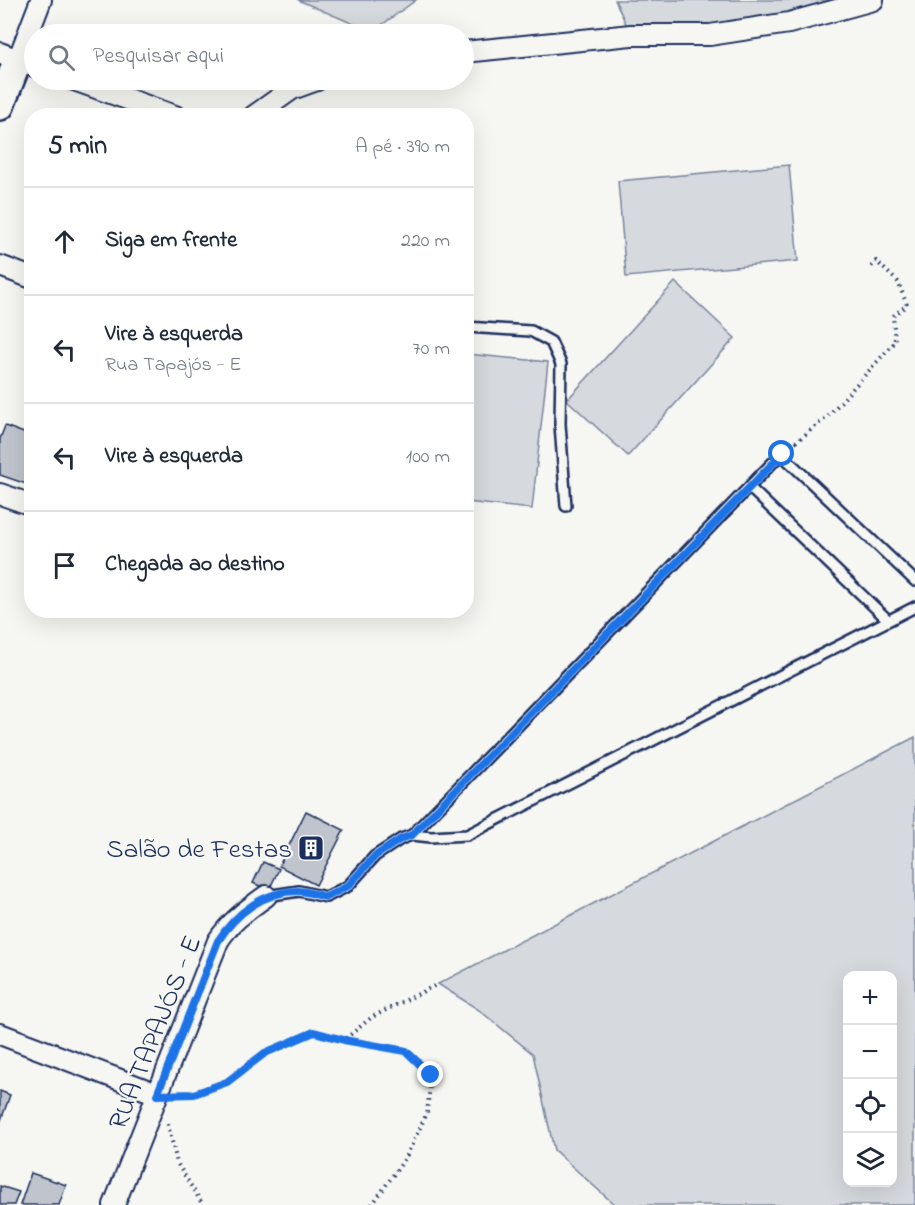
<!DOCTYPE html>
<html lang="pt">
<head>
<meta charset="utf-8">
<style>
  body { margin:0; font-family:"Indie Flower",sans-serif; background:#f6f6f7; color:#1f2937 }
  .controls { position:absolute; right:18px; bottom:18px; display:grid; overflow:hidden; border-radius:12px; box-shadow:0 6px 24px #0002 }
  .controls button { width:54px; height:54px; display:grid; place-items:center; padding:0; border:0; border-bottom:2px solid #e0e1e3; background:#fff; color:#1f2937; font:30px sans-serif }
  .stop { position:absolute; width:18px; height:18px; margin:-14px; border:4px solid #1a73e8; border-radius:50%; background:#fff }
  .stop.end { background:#1a73e8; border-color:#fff; box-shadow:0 2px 6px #0008 }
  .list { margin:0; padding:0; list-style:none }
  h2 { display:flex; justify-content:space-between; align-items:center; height:78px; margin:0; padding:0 24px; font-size:26px }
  h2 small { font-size:20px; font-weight:400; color:#747a83 }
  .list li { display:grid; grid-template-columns:39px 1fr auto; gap:18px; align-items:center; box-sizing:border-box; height:108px; padding:0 24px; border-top:2px solid #e0e1e3 }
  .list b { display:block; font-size:22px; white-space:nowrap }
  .list p { margin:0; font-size:20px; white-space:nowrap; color:#747a83 }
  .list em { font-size:20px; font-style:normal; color:#747a83 }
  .icon { flex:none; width:33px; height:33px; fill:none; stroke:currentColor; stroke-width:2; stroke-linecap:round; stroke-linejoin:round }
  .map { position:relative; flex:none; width:915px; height:1205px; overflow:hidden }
  .search { position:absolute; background:#fff; box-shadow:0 6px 24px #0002; left:24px; top:24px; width:450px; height:66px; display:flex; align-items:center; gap:15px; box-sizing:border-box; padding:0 21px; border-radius:33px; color:#747a83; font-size:22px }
  .panel { position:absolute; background:#fff; box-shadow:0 6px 24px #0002; left:24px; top:108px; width:450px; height:510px; border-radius:24px }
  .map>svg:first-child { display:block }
</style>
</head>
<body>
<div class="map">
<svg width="915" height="1205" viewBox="0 0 915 1205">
  <rect width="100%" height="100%" fill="#f6f6f2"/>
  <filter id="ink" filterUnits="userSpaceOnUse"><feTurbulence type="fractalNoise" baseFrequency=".0167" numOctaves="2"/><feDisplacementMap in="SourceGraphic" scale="12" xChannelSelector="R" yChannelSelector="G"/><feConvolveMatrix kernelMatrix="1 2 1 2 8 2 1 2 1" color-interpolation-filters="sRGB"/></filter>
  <g filter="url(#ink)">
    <path fill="#d6d9dd" stroke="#78849e" stroke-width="1.5" fill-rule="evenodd" d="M298,0h118l-44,32z
      M615,0h258l-84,23 -158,12z
      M789,165l9,96 -172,16 -8,-96z
      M675,282l60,56 -107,118 -61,-56z
      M467,354l81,8 -16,147 -65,-7z
      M915,737v468h-300l-61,-55 -21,-96 -54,-44 -41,-26zM848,976h44v206h-44z"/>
    <path fill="#c0c4cd" stroke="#1b2f5e" stroke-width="1.5" d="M5,426l27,10v19l-3,5 3,1v25l-32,-11v-36z
      M306,811l38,19 -28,55 -37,-19z
      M263,862l16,7 -10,21 -16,-7z
      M0,1091l10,4 -10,28z
      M31,1173l35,12 -7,20h-39z
      M0,1186l19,6 -5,13h-14z"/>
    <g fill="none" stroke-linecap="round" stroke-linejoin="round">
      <defs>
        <path id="lane" d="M466,327l65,4 20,11 10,22 -1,60 6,82
          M749,487l139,133
          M412,835l369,-381 134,127
          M266,896l33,-5 27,6 22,-11 27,-30 26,-17 11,-4 19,2 36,-2 448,-228"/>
        <path id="street" d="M464,52l167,-17h79l79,-12 84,-23
          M0,53l34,13
          M18,60l23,-60
          M74,80l101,36
          M254,116l38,-27 25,-9
          M0,266l32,12
          M0,494l32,11
          M0,1034l157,60
          M114,1205l104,-264c13,-20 29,-31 48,-45"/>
        <path id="secondary" d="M0,106l18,-46"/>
      </defs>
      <use href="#lane" stroke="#1b2f5e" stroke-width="14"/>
      <use href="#street" stroke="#1b2f5e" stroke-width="24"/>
      <use href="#secondary" stroke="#1b2f5e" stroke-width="32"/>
      <path stroke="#1b2f5e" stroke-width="4" stroke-dasharray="1.5 4.5" stroke-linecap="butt" d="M791,446l36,-29 68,-75 -2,-26 14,-11 -9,-23 -22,-21 -6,7
        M178,1094h16l33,-13 38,-28 49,-21 30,8
        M168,1124l9,39 26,42
        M372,1205l34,-48 21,-44 4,-38 -24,-24 -63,-11 28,-23 66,-33"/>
      <use href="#lane" stroke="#f6f6f2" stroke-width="9"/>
      <use href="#street" stroke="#f6f6f2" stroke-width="20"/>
      <use href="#secondary" stroke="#f6f6f2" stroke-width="27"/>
    </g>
  </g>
  <g fill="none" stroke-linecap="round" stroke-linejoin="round" filter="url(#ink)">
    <path stroke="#1a73e8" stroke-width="8" d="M431,1075l-25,-24 -62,-11 -30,-8 -49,21 -38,29 -33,12 -37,1 61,-154c18,-28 46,-50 80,-50 9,0 19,4 28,6l22,-11 27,-30 26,-17 11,-4 370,-381"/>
  </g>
  <defs>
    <symbol id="building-square" viewBox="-11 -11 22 22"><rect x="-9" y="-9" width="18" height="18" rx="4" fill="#1b2f5e" stroke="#f6f6f2"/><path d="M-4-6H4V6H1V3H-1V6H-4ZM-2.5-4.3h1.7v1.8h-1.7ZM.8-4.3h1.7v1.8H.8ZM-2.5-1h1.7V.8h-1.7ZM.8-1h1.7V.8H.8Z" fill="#fff"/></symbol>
  </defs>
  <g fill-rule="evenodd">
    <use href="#building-square" x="296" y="833" width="30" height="30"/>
  </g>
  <g text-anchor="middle" stroke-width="4.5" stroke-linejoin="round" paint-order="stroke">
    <g font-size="27" fill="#1b2f5e" stroke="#f6f6f2" text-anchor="end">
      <text x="292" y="857">Salão de Festas</text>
    </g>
    <g font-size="27" fill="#1b2f5e" stroke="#f6f6f2">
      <text transform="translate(154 1032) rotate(-68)" y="9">RUA TAPAJÓS - E</text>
    </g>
  </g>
</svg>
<div class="controls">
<button>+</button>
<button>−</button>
<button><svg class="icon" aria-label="locate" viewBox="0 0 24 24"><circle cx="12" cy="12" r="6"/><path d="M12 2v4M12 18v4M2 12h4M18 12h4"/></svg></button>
<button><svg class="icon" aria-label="layers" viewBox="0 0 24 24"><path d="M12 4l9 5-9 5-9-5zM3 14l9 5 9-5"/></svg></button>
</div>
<div class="stop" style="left:782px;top:454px"></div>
<div class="stop end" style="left:431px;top:1075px"></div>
<div class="search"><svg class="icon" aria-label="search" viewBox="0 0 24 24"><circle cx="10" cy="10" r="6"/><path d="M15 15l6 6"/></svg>Pesquisar aqui</div>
<section class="panel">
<h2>5 min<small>A pé · 390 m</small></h2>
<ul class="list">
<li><svg class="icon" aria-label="ahead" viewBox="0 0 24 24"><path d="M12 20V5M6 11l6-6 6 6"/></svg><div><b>Siga em frente</b></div><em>220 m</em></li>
<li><svg class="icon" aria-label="left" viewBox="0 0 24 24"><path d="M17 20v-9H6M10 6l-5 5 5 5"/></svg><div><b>Vire à esquerda</b><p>Rua Tapajós - E</p></div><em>70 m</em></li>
<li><svg class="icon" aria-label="left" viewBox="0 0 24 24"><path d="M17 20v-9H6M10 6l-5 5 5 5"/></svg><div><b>Vire à esquerda</b></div><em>100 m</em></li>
<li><svg class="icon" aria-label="arrive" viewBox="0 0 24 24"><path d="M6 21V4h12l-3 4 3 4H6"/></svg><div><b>Chegada ao destino</b></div></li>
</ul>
</section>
</div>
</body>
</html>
